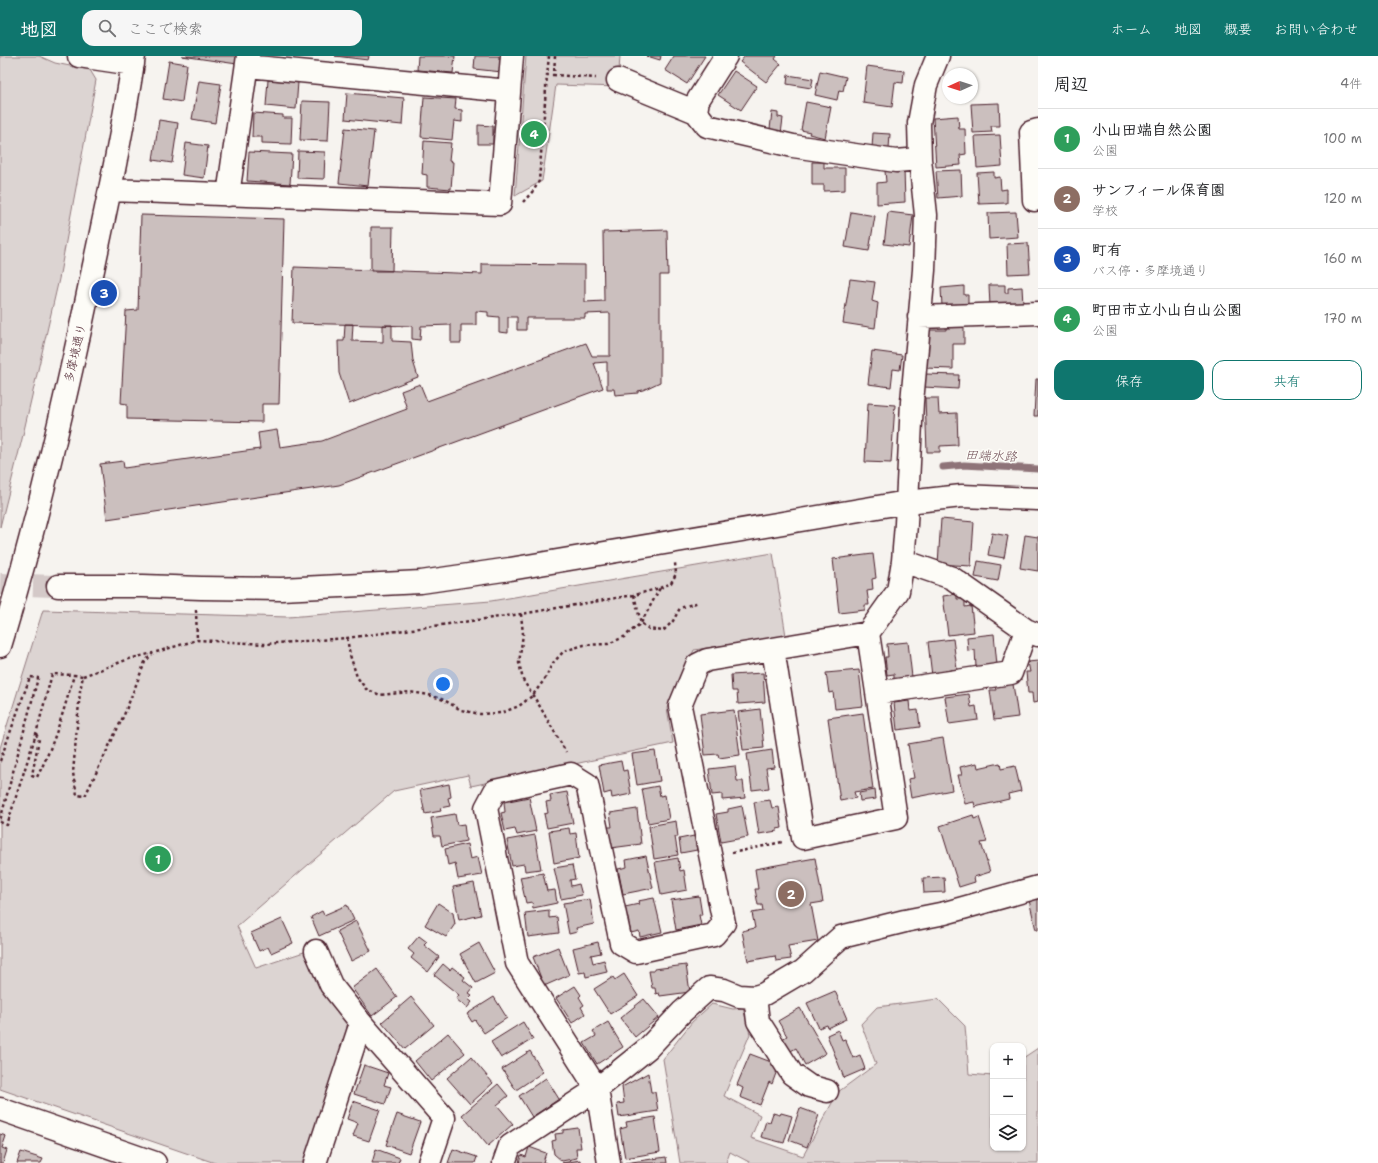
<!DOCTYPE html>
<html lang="ja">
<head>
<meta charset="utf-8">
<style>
  body { margin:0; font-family:"Shantell Sans","Klee One",sans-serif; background:#f6f6f6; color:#202124 }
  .controls { position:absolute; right:12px; bottom:12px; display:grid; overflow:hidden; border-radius:8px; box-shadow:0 1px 3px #0004 }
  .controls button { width:36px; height:36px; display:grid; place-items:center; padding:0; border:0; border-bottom:1px solid #e0e0e0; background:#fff; color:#202124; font:20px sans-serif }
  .compass { position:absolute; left:942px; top:12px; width:36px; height:36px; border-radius:50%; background:#fff; box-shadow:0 1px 3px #0004; rotate:267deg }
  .you { position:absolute; left:443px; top:628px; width:14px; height:14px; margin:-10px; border:3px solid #fff; border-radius:50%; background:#1a73e8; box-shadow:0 0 0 6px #1a73e833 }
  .badge { display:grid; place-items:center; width:26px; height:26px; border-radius:50%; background:#0f766e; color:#fff; font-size:13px; font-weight:700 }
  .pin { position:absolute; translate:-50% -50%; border:2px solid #fff; box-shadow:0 1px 4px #0006 }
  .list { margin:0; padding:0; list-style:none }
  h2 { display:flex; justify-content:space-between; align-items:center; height:52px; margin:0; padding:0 16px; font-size:17px }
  h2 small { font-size:13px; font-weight:400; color:#757577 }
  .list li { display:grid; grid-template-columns:26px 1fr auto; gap:12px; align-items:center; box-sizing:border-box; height:60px; padding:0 16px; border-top:1px solid #e0e0e0 }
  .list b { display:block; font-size:15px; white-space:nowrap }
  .list p { margin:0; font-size:13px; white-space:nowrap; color:#757577 }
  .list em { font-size:13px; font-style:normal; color:#757577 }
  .actions { display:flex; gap:8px; padding:12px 16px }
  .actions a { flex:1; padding:9px 0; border:1px solid #0f766e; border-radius:12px; text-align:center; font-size:14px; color:#0f766e }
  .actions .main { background:#0f766e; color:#fff }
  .icon { flex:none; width:22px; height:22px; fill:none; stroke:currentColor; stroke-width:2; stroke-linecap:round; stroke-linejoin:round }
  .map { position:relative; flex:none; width:1038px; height:1107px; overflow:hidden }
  header { display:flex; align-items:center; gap:24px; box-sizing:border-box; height:56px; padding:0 20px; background:#0f766e; color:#fff }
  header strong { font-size:19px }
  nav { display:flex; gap:22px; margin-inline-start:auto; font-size:14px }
  .search { width:280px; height:36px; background:#f6f6f6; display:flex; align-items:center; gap:10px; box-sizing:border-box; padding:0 14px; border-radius:12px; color:#757577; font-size:15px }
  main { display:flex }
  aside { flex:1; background:#fff }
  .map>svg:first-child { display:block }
</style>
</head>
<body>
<header>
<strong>地図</strong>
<div class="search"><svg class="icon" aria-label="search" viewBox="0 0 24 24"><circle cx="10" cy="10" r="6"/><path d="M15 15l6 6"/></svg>ここで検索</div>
<nav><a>ホーム</a><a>地図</a><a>概要</a><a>お問い合わせ</a></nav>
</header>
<main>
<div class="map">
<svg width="1038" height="1107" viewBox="0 0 1038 1107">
  <rect width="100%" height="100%" fill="#f6f3ef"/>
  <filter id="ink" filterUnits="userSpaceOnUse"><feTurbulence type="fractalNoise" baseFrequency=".025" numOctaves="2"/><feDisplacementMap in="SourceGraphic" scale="8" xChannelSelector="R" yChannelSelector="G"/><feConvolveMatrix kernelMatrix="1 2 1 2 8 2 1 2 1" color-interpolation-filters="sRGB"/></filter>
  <g filter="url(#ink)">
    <path fill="#dcd4d2" stroke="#937a7e" d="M0,0h39l16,7 35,7 6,10 -37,199 -37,160 -22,88z
      M526,0h94l-2,31 -62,-2 -14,96 -27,15z
      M773,497l13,83 -92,14 -27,58 6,35 -202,43 -3,-11 -74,16 -157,135 19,42 48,-16 17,39 26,32v14l-42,126h-90l-215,-74v-341l43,-138 245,7 203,-16z
      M938,943l27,27 4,48 24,2v72h30v-90l15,-10v115h-287l-21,-11 -4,11h-46l-17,-104 29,-37 20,-18 21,5 10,-1 7,26 -26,62 36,19 -9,23 52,18 35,-64 38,-28 -15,-40 16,-17z"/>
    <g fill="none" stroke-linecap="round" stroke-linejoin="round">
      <path stroke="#8e7378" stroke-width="7" d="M943,411l21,-2 74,4"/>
    </g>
    <path fill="#cbbfbe" stroke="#4a1f2b" d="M182,0h56l-1,8z
      M335,0h34l-1,4z
      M418,0h37l-2,17 -36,-3z
      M475,0h24v3h5l-2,13 -28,-3z
      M647,0h14l-1,4z
      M674,0h31l-18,28 -22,-14z
      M745,0h32l-2,3 6,5 -15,18 -26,-20z
      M169,5l18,3 -5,38 -19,-3z
      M867,10l37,5 -1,12 -8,-1 -3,25 -29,-4z
      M734,15l23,15 -16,24 -23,-15z
      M820,15l26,6 -3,14 -4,-1 -2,10 -22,-5z
      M788,19l25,4 -2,9 -24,-4z
      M268,24l30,2 -2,27 -30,-3z
      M199,25l22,3 -6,39 -23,-4z
      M347,37l57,5 -2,27 -57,-6z
      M424,41l32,2 -1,10 7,1v12l-8,-1 -2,19 -31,-3z
      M302,45l28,1 -2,39 -28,-1z
      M806,46l25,5 -6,31 -16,-4 1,-2 -9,-2z
      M999,47l1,23h-9l1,6 -19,1 -2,-29z
      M772,56l6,1v4l5,1 -2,16 -6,-1v-3l-5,-1z
      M253,57l30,2v3h9l-1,26 -29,-1v-6h-10z
      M958,60l1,13h6l1,25 -6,1 1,10 -25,2 -3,-49z
      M159,64l19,3 -6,40 -19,-3z
      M478,69l15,1v18h-15z
      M345,72l29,3 -6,55 -29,-3z
      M873,77l17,1 -1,15 -17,-1z
      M1000,79l2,31 -25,2 -2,-32z
      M424,85l27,2 -2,18 4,1 -2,27 -24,-2v-12l-5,-1z
      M186,87l22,3 -4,32 -22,-3z
      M298,95l27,1 -1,27 -27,-1z
      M249,96l43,2 -2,30 -43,-3z
      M812,106h12v6h21v22l-21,1v-6h-12z
      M904,114l1,32 -28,2v-21l9,-1 -1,-11z
      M961,114l1,26 -24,2 -2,-27z
      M994,116v6l6,-1 1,13 6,-1v14l-28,1 -2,-31z
      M851,156l24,4 -6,35 -24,-4z
      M888,156l25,3 -4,32 -25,-3z
      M1016,156l2,25 -29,2 -1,-26z
      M141,159l143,4 -5,185h-17v18l-135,-3v-15l-6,-1 5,-92 12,-1z
      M371,171h22l-1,44h-21z
      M667,174l1,45h-8v107l-17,8 -5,1v2l-23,2 -1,-6h-7v-27l-13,1 9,25 -264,97 -232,34 -7,-55 23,-3 1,7 136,-19 -2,-16 19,-3 3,17 42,-6 85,-32 -6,-18 19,-7 7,17 159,-58 6,13h18v-43l-25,1v4h-59v12h-9v-13h-9v16l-9,-1v-15l-11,-1v-4l-12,-1v14h-15v18h-10v-18l-30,1 -1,14 -8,-1v-13l-120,-3 2,-56 188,7v-10l103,1v37l19,-1 -1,-69z
      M1028,187l2,30 -22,1 -1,-30z
      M850,223l25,3 -3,19 6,2 -3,25 -32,-5z
      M989,229h16v8h3v-5l14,-1 1,17 -33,2z
      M964,230v9h4v9l-26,2 -1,-18z
      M345,268h8l-1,17 31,1v-17h9v16l19,1 2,19 5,16 -69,27 -10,-31 -1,-32h6z
      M946,271h18v17h-11v25l-29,-1v-9h4l1,-29h17z
      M872,295l30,4 -2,15 -7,-1 -2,18 -23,-3z
      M925,318l34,1 -1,14 -34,-2z
      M1036,323h2v37h-4z
      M925,342h13l1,16 18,-1 1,32 -18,1v6h-13z
      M868,347l27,2 -4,58 -26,-1z
      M941,463l33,3 -3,44 -33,-2z
      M992,477l16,3 -4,22 -16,-3z
      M1025,479l13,2v34l-18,-3z
      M873,498l3,24 -4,1 1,11 -6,1 2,14h-4v5l-26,3 -6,-54z
      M978,505l23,4 -3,16 -23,-4z
      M957,538v5h8v8l6,-1 3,26 -26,3 -5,-39z
      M994,578l3,31 -21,2 -1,-17 -7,1 -1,-14z
      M953,583l4,30 -12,2v3l-13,2 -4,-34z
      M908,586l4,35 -18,2v-5l-7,1 -2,-18h3l-1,-13z
      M1038,605v41l-5,1 -1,-10h-4l-2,-21h4l-2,-10z
      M859,614l4,36 -28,3 -2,-17 -4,1 -3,-20z
      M763,617l2,29 -27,2 -1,-13h-5l-1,-16z
      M1013,628l5,33 -24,3 -4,-30h6l-1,-4z
      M969,638l2,13 5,-1 2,14 -29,4 -4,-27z
      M909,645l1,10 8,-1 2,17 -23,3 -3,-27z
      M760,653l4,39 -21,2 -5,-38z
      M734,654l6,45 -21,3 -1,-4 -13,1 -5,-41z
      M863,657l10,76 -19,3 2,6 -16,3 -12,-83z
      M943,682l9,52 -41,8 -3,-19 6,-1 -6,-34z
      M772,694l2,17 -8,1 3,20 -17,2 -5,-36z
      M655,695l5,30 -23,4 -5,-31z
      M621,705l2,10 4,-1 4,24 -19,4 -1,-6 -7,2 -5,-29z
      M977,707l1,5 22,-5 1,6 14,-3 6,25 -13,3 1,5 -34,8 -1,-5 -9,2 -7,-29h4l-2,-8z
      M735,710l2,15h6l2,17 -23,2v-6l-10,1 -3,-26z
      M449,728l2,13 -3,1 2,8 -10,2 1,3 -16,3 -5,-24z
      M658,730l2,10 5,-1 4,24 -21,4 -6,-34z
      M875,734l1,9 -16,2 -1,-8z
      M567,736l6,31 -26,5 -3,-14 4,-1 -2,-11 5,-1 -1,-6z
      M529,741l7,34 -19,4 -2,-6 -10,2 -4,-18 4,-1 -1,-10z
      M770,744l2,8 7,-1 3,21 -5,1v2l-18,3 -5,-32z
      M742,750l6,31 -27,5 -5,-28 12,-2v-3z
      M637,753l4,35 -30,4 -3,-21h4l-2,-14z
      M455,758l2,11 7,-1 2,17 -24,5 -2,-10h-6l-3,-18z
      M973,759l1,4 5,-2 8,25 -6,1 9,29 -16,5 1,5 -16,5 -19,-61z
      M676,765l2,16h-3l3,18 -24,4 -5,-33z
      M569,772l1,6 6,-1 3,25 -25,5 -5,-32z
      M535,779l6,34 -16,2 -1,-7 -12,2 -5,-26z
      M694,780l3,14 -16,3 -2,-14z
      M467,788l3,15 8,-2 4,18 -24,4 -3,-16 -7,2 -3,-16z
      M646,800l7,32 -30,6 -5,-25 9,-2 -1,-7z
      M678,802l2,13 4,-1 3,20 -26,5 -6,-33z
      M815,802l8,44 -12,2 7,37 -30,5 3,13 -15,2 -1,-5 -27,5 -6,-30 13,-3 -3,-15 11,-2 -1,-6h-4l-3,-16h3l-3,-20z
      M572,809l3,14 -5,1 1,6 8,-2 3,11 -21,4 -7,-31z
      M543,817l4,18 8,-1 2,13 -24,5 -1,-6 -6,1 -6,-26z
      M944,821l1,15 -21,1 -1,-15z
      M474,827l7,32 -22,5 -6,-33z
      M699,840l3,19h-3l2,10 -25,5 -5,-30z
      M654,842l8,34 -22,5 -1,-6 -8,2 -6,-26 14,-3 -1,-3z
      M1038,842v32h-2l-7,-30z
      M590,843l4,25 -18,4 1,4 -8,2 -6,-31z
      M438,847l15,10 2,11 -9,13 -21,-12z
      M347,849l7,15 -35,16 -8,-19 11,-6 2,4z
      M549,854v8l8,-1 2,16 -31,4 -3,-24z
      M282,863l11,24 -22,10 -3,-6 -9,4 -8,-18z
      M356,865l15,30 -20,10 -14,-30z
      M419,880l8,6 -3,3 15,12 -11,15 -17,-14 3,-4 -6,-5z
      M598,886l3,11 -10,2 2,8 11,-3 3,12 -21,5 -1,-5 -6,1 -6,-25z
      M479,887l16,30 -19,10 -16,-29z
      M558,891l11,28 -25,11 -11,-29z
      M443,908l7,6 2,-3 13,10 -2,3 10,8 -4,5 3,2 -4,4 4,3 -5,6 -11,-9 3,-4 -25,-20z
      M686,909l4,27 -30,4 -1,-3 -3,1 -1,-6h-3l-3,-17h5v-2z
      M377,913l20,28 -25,19 -20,-28z
      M624,918l14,22 -28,18 -16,-25 19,-12 2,3z
      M575,930l6,9 -2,2 5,8 -3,2 4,7 -13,9 -16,-25z
      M835,935l12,28 -19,9 -1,-3 -8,3 -12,-25z
      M411,941l23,28 -29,24 -23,-27z
      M494,941l13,21 -23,15 -9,-13 -3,2 -5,-8z
      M644,943l15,18 -24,20 -15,-19z
      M800,952l26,45 -21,12 -9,-17 -7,4 -7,-13 5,-3 -9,-15z
      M523,966l10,17 -32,19 -10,-16z
      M608,966l15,25 -26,17 -13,-21 12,-7 -3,-5z
      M838,974l4,10 3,-1 8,19 7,-3 5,14 -21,9 -17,-43z
      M448,977l17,20 -34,28 -16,-20z
      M530,995l13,21 -27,18 -14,-21z
      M750,998l29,11 -7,19 -3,-2 -9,23 -20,-8 3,-9 -6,-3z
      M471,1001l22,26 -23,21 -23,-26z
      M364,1009l24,8 -4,12 7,2 -6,17 -31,-10z
      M648,1017l3,19h4l3,19 -39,6 -2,-13 7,-1 -2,-16z
      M546,1022l13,21 -27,18 -13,-21z
      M498,1028l10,12 -11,9 16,19 -25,22 -26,-31z
      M353,1045l27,9 -11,31 -16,-5 5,-13 -11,-4z
      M800,1052l19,7 -12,32 -18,-7z
      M773,1057l7,2 1,-2 11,3 -8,27 -23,-6 5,-16 4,1z
      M397,1058l23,8 -11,31 -23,-8z
      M655,1061l5,35 -35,6 -5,-29 7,-2 -1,-5z
      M578,1072l3,20h-5l1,10 -15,3 -8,-7 -2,-13 4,-1 -1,-6 8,-1v-3z
      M0,1078l6,2 -4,12 5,2 -4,13h-3z
      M529,1091l17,6 -3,9 3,1h-27l2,-8 5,2z
      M376,1093l24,9 -2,5h-26z
      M453,1093l24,8 -2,6h-27z
      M21,1096l22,7 -2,4h-24z
      M666,1101l1,6h-42z
      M580,1104l1,3h-19z"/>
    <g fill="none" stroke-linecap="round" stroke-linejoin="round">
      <path stroke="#d4c9c8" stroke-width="22" stroke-dasharray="22 11" stroke-linecap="butt" d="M0,528l58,2"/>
      <defs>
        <path id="minor" d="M79,0l54,8
          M247,10l262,25
          M618,24l78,32 11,14 86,20 103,15 24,-2
          M696,56l2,-12 28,-44
          M110,134l390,14 12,-148
          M228,139l20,-139
          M1034,144l-3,-68 7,-2
          M919,261l119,-4
          M903,505l49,17 74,52 12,5
          M58,530h85l58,2 80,1 140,-7 89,-13 397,-67 55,-6 76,3
          M0,590c35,-114 62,-231 87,-348 17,-80 35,-161 47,-242
          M773,593l30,189 93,-20 -28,-185 30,-42 5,-30 3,-37 6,-122 12,-132 2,-55 -6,-56 -1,-36 7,-38 12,-29
          M877,637l134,-20 15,-43
          M316,895l15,34 30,38 83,95 -15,45
          M755,941l3,24 34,53 17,12 18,5
          M0,1053l155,54
          M315,1107l46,-140
          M504,1107l6,-17 87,-57 51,-41 34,-36 27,-24 15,2 15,6 16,1 9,-3 39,-23 38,-34 64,-16 40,-8 93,-26
          M609,1107l-12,-74 -80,-126 -31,-155 9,-17 76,-17 16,10 34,159 15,9 78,-17 10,-12 -44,-217 17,-41 10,-5 161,-27"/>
      </defs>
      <use href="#minor" stroke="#4a1f2b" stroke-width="25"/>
      <path stroke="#4a1f2b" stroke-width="2.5" stroke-dasharray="3 3" stroke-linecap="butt" d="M549,0l-2,19h7
        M555,0l-1,19 42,3
        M523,146l11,-12 5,-9 8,-106
        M634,539l7,28 8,6 14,2 10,-10 7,-13 19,-6
        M196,554l1,30
        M521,558l2,20 -4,29 4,17 16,25 27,47
        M347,582l3,17 7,22 9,12 14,6 30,-3 19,3 15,5 17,10 19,4 21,-1 18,-7 13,-10 13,-17 7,-15 12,-13 20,-6 24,-1 16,-7 17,-14 19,-35
        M83,620l46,-17 24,-6
        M36,678l3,5 -7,36 5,2c17,-32 27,-67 37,-102l9,1 -3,15 -7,82 4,22 8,1 39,-81 21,-53 8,-9 44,-13 67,4 83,-6 174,-24 113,-19 26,-7 11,-5 5,-9 -1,-11
        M0,705l30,-84 8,1 -38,143
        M0,766l7,3 29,-91 16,-60 22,1
        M732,797l50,-11"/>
      <use href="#minor" stroke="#fdfcf7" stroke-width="22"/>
    </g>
  </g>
  <g text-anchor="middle" stroke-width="3" stroke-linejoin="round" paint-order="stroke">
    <g font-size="12" fill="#4a1f2b" stroke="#fdfcf7">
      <text transform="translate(75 297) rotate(-77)" y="4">多摩境通り</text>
    </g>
    <g font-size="13" font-style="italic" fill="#725058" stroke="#fdfcf7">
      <text transform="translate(991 399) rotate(2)" y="5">田端水路</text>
    </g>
  </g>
</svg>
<div class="controls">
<button>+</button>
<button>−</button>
<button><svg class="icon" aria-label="layers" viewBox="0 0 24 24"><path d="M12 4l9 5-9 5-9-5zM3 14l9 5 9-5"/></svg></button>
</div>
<svg class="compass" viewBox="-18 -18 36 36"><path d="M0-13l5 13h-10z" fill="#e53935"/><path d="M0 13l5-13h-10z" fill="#757577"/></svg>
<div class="you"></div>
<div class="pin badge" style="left:158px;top:803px;background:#2e9e5b">1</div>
<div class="pin badge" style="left:791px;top:838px;background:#8d6e63">2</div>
<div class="pin badge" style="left:104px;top:237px;background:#1a4fb4">3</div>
<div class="pin badge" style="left:534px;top:78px;background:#2e9e5b">4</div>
</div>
<aside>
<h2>周辺<small>4件</small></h2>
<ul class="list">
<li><span class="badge" style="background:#2e9e5b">1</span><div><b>小山田端自然公園</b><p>公園</p></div><em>100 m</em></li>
<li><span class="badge" style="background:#8d6e63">2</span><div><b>サンフィール保育園</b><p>学校</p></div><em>120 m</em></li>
<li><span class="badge" style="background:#1a4fb4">3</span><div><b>町有</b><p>バス停 · 多摩境通り</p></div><em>160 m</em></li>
<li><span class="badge" style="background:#2e9e5b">4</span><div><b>町田市立小山白山公園</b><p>公園</p></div><em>170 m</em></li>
</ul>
<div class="actions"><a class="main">保存</a><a>共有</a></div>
</aside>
</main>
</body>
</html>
